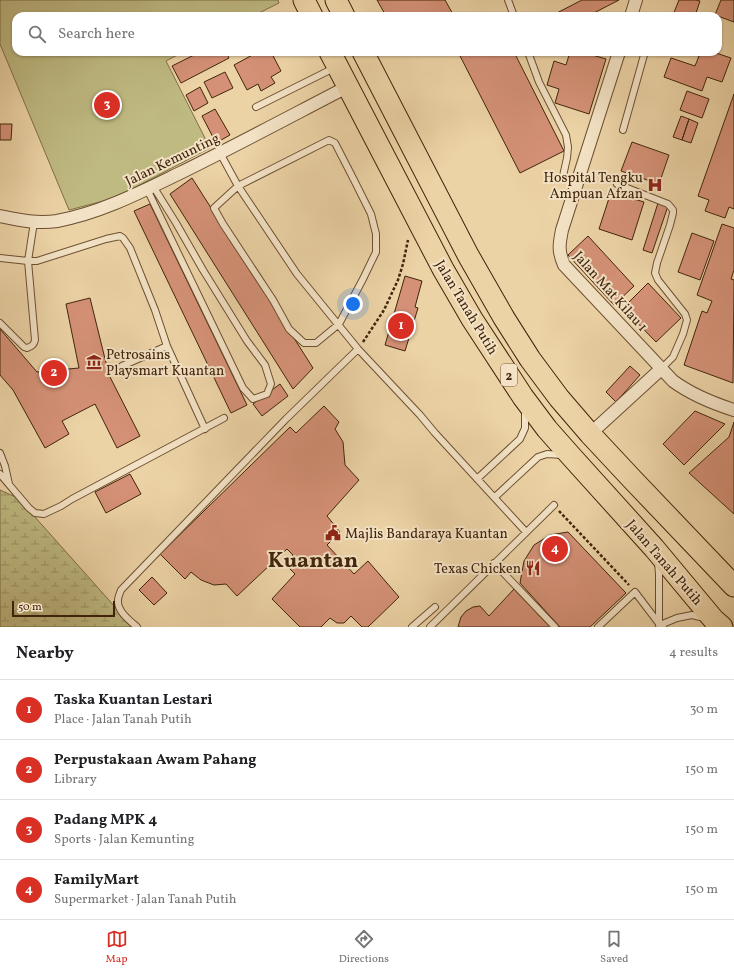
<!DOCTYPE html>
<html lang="en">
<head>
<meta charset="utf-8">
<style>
  body { margin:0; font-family:Vollkorn,serif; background:#f2f2f2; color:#202124 }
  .scale { position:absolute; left:12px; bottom:10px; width:103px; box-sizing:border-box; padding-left:4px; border:2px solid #41240b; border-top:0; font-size:11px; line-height:14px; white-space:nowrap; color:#41240b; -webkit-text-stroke:3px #f3e2c5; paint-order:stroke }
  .you { position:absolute; left:353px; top:304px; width:14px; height:14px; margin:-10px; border:3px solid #fff; border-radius:50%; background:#1a73e8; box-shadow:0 0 0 6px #1a73e833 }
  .badge { display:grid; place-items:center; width:26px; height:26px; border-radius:50%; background:#d93025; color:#fff; font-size:13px; font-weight:700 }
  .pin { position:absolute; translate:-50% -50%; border:2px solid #fff; box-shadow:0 1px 4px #0006 }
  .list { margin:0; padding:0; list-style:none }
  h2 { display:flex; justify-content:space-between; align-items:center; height:52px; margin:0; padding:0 16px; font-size:17px }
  h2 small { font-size:13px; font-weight:400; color:#757577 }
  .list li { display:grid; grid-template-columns:26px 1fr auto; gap:12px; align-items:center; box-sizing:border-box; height:60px; padding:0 16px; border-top:1px solid #e0e0e0 }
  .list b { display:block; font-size:15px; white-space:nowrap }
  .list p { margin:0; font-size:13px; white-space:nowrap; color:#757577 }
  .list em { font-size:13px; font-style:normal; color:#757577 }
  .icon { flex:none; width:22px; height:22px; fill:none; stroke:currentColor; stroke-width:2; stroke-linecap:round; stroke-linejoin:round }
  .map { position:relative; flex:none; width:734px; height:627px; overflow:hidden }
  .search { position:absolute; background:#fff; box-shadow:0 1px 3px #0004; left:12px; right:12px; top:12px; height:44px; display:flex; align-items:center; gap:10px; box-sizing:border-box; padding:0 14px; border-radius:12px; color:#757577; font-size:15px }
  .sheet { height:292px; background:#fff }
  nav { display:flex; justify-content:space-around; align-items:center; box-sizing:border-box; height:56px; border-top:1px solid #e0e0e0; background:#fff; font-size:11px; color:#757577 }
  nav a { display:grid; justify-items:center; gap:2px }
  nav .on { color:#d93025 }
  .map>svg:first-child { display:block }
</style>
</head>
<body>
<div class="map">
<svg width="734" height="627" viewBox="0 0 734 627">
  <defs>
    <pattern id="wetland-marsh" width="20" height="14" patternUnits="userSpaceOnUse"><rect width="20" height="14" fill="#bfba82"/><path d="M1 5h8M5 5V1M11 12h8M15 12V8" fill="none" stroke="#9d9769"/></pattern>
  </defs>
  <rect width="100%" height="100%" fill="#ecd3a6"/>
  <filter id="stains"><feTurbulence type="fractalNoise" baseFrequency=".005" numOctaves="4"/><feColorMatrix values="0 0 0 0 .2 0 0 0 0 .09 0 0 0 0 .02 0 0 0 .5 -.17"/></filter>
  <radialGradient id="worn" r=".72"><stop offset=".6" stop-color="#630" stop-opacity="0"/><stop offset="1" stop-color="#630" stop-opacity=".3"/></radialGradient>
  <path fill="url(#wetland-marsh)" stroke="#806f46" d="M0,490l18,8 114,128 -1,1h-131z"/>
  <path fill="#bfba82" stroke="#806f46" d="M0,0h278l1,3 -26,13h-237v36h167l-17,9 44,87 -95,50 -46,12 -69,-166z"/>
  <path fill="#d59177" stroke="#41240b" d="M377,0h68l9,16h-68z
    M582,0h37l-31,16h-37z
    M679,0h17l4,1 -5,15h-19l-3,-1z
    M721,0h13v22l-19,-7z
    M200,52h26l3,6 -48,25 -9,-17z
    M258,52h13l10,19 -10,6 4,6 -14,8 -3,-7 -11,6 -13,-25z
    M458,52h56l50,99 -44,22z
    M570,52h12l24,7 -17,55 -34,-11 4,-14 -12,-4 7,-24 12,4z
    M689,52h24l18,6 -9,24 -15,-5 -5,14 -38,-14 7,-19 24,8 4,-10z
    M225,72l8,16 -21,10 -8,-16z
    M200,87l8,16 -14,8 -8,-16z
    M687,91l22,8 -7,19 -22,-8z
    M734,94v115l-5,-2 -4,11 -20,-7 4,-11 -11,-4z
    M215,109l15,26 -14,8 -14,-27z
    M681,116l8,3 -7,21 -9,-3z
    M689,119l9,4 -7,20 -9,-3z
    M0,124h12l-1,16h-11z
    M632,142l37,13 -10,29 -38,-13z
    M192,178l121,190 -20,21 -123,-195z
    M611,192l33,10 -12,38 -33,-11z
    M658,203l10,3 -16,47 -9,-3z
    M150,204l97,201 -16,8 -97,-202z
    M722,224l12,4v42l-3,9 3,1 -1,103 -49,-18 18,-54 5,2 5,-12 -15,-6z
    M692,233l22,8 -14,39 -22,-8z
    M588,236l46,50 -20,19 -46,-50z
    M405,276l17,5 -7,26 3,1 -13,43 -20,-6z
    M648,283l33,35 -25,24 -33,-34z
    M90,298l19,77 31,61 -23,12 -22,-44 -33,17 7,13 -24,14 -32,-58 -13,-15v-46l37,43 42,-4 -13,-64z
    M630,366l10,9 -24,27 -10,-10z
    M280,384l8,12 -26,20 -9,-12z
    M324,406l15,16 -4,7 8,13 2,23 14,15 -32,36 13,16 -13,13 27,29 14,-13 31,36 -31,30h-6l-11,-11 -7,7h-7l-7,-5 -9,9h-21l-28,-28 23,-25 -8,-8v-4l6,-7 -6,-6 -50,47 -11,-12 -12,1 -13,-5 -10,-8 -6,7 -25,-25 130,-127 6,6z
    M695,411l30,13 -41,41 -21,-21z
    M734,422v92l-45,-41 40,-36z
    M130,474l11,20 -35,19 -11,-21z
    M568,532l58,61 -36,34h-30l-40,-44 4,-22 10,-16 16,-10z
    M152,577l15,16 -13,12 -15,-15z
    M514,589l36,38h-92l3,-10 5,-6 7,-4 7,-1 9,10z"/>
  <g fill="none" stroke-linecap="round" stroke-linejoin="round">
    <defs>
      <path id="lane" d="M508,0l6,16
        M528,52l11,30 27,53 2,12 -1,11 -4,18
        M256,107l78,-39
        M623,130l21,-75v-3
        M329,140l6,3 19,37 17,34 5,20v18l-13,27 -24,45 -23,19h-12l-15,-14 -16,-29 -50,-76 -9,-16 24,-22z
        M220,153l18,33 59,88 61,75 62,66 15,18 91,99
        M617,184l51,20 5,6v3l-3,12 -13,38 -2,10 3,7 27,34 2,6 -4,14 -10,23 -12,12
        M147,189l96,199 10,11 14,-5 4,-10 -6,-19 -18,-24 -44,-71 -27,-47 -23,-37
        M0,258l28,3h9l69,-22 14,-3 3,2 7,10 25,62 12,36 38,83
        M0,323l24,24 3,1c5,-2 7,-3 8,-8l-7,-79 6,-39
        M122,366l45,-20
        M0,453l5,13 4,18
        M0,474l29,34 6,5 9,1 17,-8 11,-7 152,-81
        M477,479l43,-40 5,-11v-18
        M495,497l43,-40 9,-3 15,1
        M494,563l61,64
        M658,563l1,11v51
        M660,625l17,-7 15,-3 12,3
        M137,627c-8,-7 -20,-16 -19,-27 0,-3 2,-7 3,-10l165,-171 72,-70
        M412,627l23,-20
        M430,627l124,-122
        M598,627l37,-35 25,33 3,2"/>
      <path id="street" d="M631,16l5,-16
        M619,52l-57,178c-3,15 -4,21 2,35l109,116c19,14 39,22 61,29
        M0,216c19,4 37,8 57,5 43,-8 82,-28 121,-47 57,-28 113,-58 169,-87
        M590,434l71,-65"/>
      <path id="highway" d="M304,0l8,16
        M336,0l8,16
        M330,52l113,217 29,50 51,78 24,32 23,26 84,93 60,72 8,7
        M363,52l105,203 36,63 26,41 29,39 31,36 42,45 102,107"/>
    </defs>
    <use href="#lane" stroke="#6c5032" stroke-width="8"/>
    <use href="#street" stroke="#6c5032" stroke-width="14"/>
    <use href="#highway" stroke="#41240b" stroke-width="23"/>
    <path stroke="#41240b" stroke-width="2.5" stroke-dasharray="3 2" stroke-linecap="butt" d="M363,342l21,-32 14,-30 5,-16 5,-24
      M559,511l70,74"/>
    <use href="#lane" stroke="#f3e2c5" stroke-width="6"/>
    <use href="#street" stroke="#f3e2c5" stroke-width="12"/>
    <use href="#highway" stroke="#ecd3a6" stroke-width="21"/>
  </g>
  <defs>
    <symbol id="hospital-bare" viewBox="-9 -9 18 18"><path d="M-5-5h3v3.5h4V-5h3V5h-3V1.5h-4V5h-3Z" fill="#8f2418" stroke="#f3e2c5" stroke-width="2.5" paint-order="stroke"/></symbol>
    <symbol id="museum-bare" viewBox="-9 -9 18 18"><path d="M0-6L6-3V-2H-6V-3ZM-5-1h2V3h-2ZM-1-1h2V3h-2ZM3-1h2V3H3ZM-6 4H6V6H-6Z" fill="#8f2418" stroke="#f3e2c5" stroke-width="2.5" paint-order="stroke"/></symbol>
    <symbol id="civic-bare" viewBox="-9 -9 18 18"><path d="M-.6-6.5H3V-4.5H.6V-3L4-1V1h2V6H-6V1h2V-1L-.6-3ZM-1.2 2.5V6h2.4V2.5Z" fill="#8f2418" stroke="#f3e2c5" stroke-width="2.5" paint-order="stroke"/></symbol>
    <symbol id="restaurant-bare" viewBox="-9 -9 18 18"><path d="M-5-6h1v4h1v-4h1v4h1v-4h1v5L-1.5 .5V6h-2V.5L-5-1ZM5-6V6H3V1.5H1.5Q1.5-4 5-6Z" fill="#8f2418" stroke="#f3e2c5" stroke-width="2.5" paint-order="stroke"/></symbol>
  </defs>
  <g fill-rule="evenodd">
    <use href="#hospital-bare" x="644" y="174" width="22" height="22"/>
    <use href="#museum-bare" x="83" y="351" width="22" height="22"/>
    <use href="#civic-bare" x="322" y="522" width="22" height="22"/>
    <use href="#restaurant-bare" x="522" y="557" width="22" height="22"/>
  </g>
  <g text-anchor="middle" stroke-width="4" stroke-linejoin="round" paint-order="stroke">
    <rect fill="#f3e2c5" stroke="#765d43" stroke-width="1" x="501" y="364" width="16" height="22" rx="3"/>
    <g font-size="13" font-weight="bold" fill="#41240b">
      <text x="509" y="380">2</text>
    </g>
    <g font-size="14" fill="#41240b" stroke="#f3e2c5">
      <text transform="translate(172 159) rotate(-26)" y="5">Jalan Kemunting</text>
      <text transform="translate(611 291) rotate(48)" y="5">Jalan Mat Kilau 1</text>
      <text transform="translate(467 307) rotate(59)" y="5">Jalan Tanah Putih</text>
      <text transform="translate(665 562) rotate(49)" y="5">Jalan Tanah Putih</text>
    </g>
    <g font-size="14" fill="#41240b" stroke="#f3e2c5" text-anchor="end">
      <text x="643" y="182">Hospital Tengku<tspan x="643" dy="16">Ampuan Afzan</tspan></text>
      <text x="106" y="359" text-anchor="start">Petrosains<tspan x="106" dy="16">Playsmart Kuantan</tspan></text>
      <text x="345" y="538" text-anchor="start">Majlis Bandaraya Kuantan</text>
      <text x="521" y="573">Texas Chicken</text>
    </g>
    <g font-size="22" font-weight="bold" fill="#41240b" stroke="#f3e2c5">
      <text x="313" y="567">Kuantan</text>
    </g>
  </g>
  <rect width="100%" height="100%" filter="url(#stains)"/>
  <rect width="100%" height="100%" fill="url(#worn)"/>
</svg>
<div class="scale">50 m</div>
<div class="you"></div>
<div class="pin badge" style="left:401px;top:326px">1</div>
<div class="pin badge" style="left:54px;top:373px">2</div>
<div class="pin badge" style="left:107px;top:105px">3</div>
<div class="pin badge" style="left:555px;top:549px">4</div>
<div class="search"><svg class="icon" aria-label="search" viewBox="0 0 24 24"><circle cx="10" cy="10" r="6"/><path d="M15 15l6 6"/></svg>Search here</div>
</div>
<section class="sheet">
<h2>Nearby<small>4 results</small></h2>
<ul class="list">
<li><span class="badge">1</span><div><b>Taska Kuantan Lestari</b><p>Place · Jalan Tanah Putih</p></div><em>30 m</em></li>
<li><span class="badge">2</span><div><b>Perpustakaan Awam Pahang</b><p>Library</p></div><em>150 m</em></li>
<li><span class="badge">3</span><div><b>Padang MPK 4</b><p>Sports · Jalan Kemunting</p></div><em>150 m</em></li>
<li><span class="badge">4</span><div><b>FamilyMart</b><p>Supermarket · Jalan Tanah Putih</p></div><em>150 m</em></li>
</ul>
</section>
<nav>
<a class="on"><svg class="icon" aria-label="map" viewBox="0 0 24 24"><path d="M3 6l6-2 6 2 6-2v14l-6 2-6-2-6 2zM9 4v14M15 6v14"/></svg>Map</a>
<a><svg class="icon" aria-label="directions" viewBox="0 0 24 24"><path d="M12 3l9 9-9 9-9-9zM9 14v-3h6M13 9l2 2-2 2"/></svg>Directions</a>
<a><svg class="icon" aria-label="saved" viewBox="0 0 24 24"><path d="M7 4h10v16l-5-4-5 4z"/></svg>Saved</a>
</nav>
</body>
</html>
